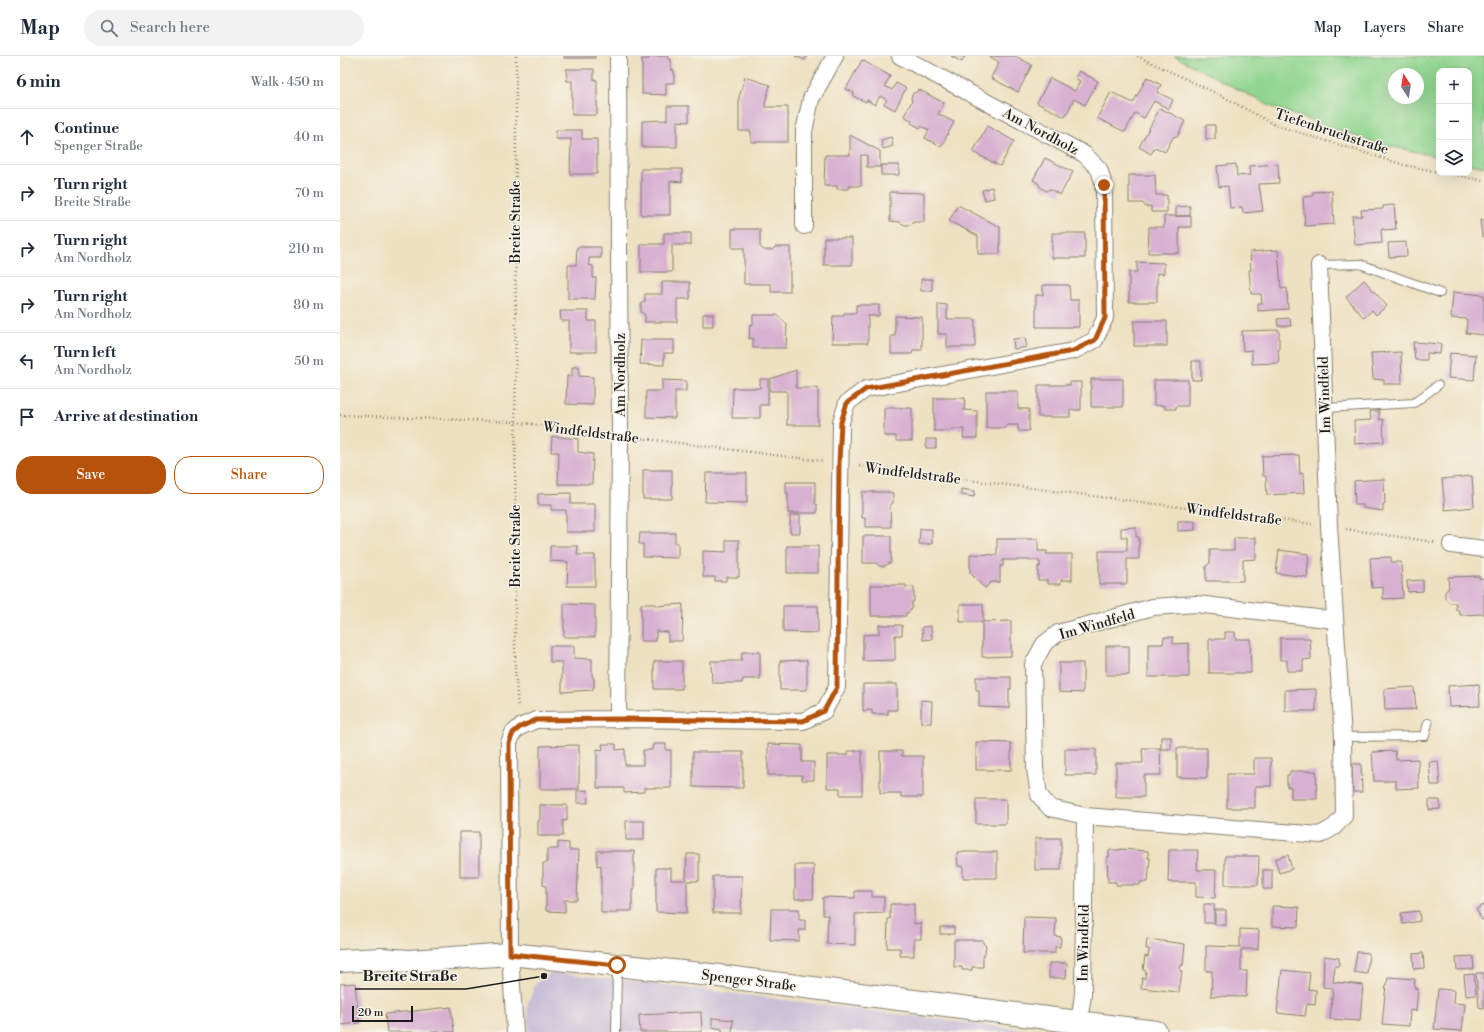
<!DOCTYPE html>
<html lang="en">
<head>
<meta charset="utf-8">
<style>
  body { margin:0; font-family:"Libre Bodoni",serif; background:#f2f2f3; color:#1f2937 }
  .controls { position:absolute; right:12px; top:12px; display:grid; overflow:hidden; border-radius:8px; box-shadow:0 4px 16px #0002 }
  .controls button { width:36px; height:36px; display:grid; place-items:center; padding:0; border:0; border-bottom:1px solid #e0e1e3; background:#fff; color:#1f2937; font:20px sans-serif }
  .compass { position:absolute; left:1048px; top:12px; width:36px; height:36px; border-radius:50%; background:#fff; box-shadow:0 4px 16px #0002; rotate:348deg }
  .scale { position:absolute; left:12px; bottom:10px; width:61px; box-sizing:border-box; padding-left:4px; border:2px solid #1c1c1c; border-top:0; font-size:11px; line-height:14px; white-space:nowrap; color:#1c1c1c; -webkit-text-stroke:3px #f7f3e8; paint-order:stroke }
  .stop { position:absolute; width:12px; height:12px; margin:-9px; border:3px solid #b45309; border-radius:50%; background:#fff }
  .stop.end { background:#b45309; border-color:#fff; box-shadow:0 1px 4px #0008 }
  .list { margin:0; padding:0; list-style:none }
  h2 { display:flex; justify-content:space-between; align-items:center; height:52px; margin:0; padding:0 16px; font-size:17px }
  h2 small { font-size:13px; font-weight:400; color:#747a83 }
  .list li { display:grid; grid-template-columns:26px 1fr auto; gap:12px; align-items:center; box-sizing:border-box; height:56px; padding:0 16px; border-top:1px solid #e0e1e3 }
  .list b { display:block; font-size:15px; white-space:nowrap }
  .list p { margin:0; font-size:13px; white-space:nowrap; color:#747a83 }
  .list em { font-size:13px; font-style:normal; color:#747a83 }
  .actions { display:flex; gap:8px; padding:12px 16px }
  .actions a { flex:1; padding:9px 0; border:1px solid #b45309; border-radius:16px; text-align:center; font-size:14px; color:#b45309 }
  .actions .main { background:#b45309; color:#fff }
  .icon { flex:none; width:22px; height:22px; fill:none; stroke:currentColor; stroke-width:2; stroke-linecap:round; stroke-linejoin:round }
  .map { position:relative; flex:none; width:1144px; height:976px; overflow:hidden }
  header { display:flex; align-items:center; gap:24px; box-sizing:border-box; height:56px; padding:0 20px; background:#fff; border-bottom:1px solid #e0e1e3 }
  header strong { font-size:19px }
  nav { display:flex; gap:22px; margin-inline-start:auto; font-size:14px }
  .search { width:280px; height:36px; background:#f2f2f3; display:flex; align-items:center; gap:10px; box-sizing:border-box; padding:0 14px; border-radius:22px; color:#747a83; font-size:15px }
  main { display:flex }
  aside { flex:1; background:#fff }
  .map>svg:first-child { display:block }
</style>
</head>
<body>
<header>
<strong>Map</strong>
<div class="search"><svg class="icon" aria-label="search" viewBox="0 0 24 24"><circle cx="10" cy="10" r="6"/><path d="M15 15l6 6"/></svg>Search here</div>
<nav><a>Map</a><a>Layers</a><a>Share</a></nav>
</header>
<main>
<aside>
<h2>6 min<small>Walk · 450 m</small></h2>
<ul class="list">
<li><svg class="icon" aria-label="ahead" viewBox="0 0 24 24"><path d="M12 20V5M6 11l6-6 6 6"/></svg><div><b>Continue</b><p>Spenger Straße</p></div><em>40 m</em></li>
<li><svg class="icon" aria-label="right" viewBox="0 0 24 24"><path d="M7 20v-9h11M14 6l5 5-5 5"/></svg><div><b>Turn right</b><p>Breite Straße</p></div><em>70 m</em></li>
<li><svg class="icon" aria-label="right" viewBox="0 0 24 24"><path d="M7 20v-9h11M14 6l5 5-5 5"/></svg><div><b>Turn right</b><p>Am Nordholz</p></div><em>210 m</em></li>
<li><svg class="icon" aria-label="right" viewBox="0 0 24 24"><path d="M7 20v-9h11M14 6l5 5-5 5"/></svg><div><b>Turn right</b><p>Am Nordholz</p></div><em>80 m</em></li>
<li><svg class="icon" aria-label="left" viewBox="0 0 24 24"><path d="M17 20v-9H6M10 6l-5 5 5 5"/></svg><div><b>Turn left</b><p>Am Nordholz</p></div><em>50 m</em></li>
<li><svg class="icon" aria-label="arrive" viewBox="0 0 24 24"><path d="M6 21V4h12l-3 4 3 4H6"/></svg><div><b>Arrive at destination</b></div></li>
</ul>
<div class="actions"><a class="main">Save</a><a>Share</a></div>
</aside>
<div class="map">
<svg width="1144" height="976" viewBox="0 0 1144 976">
  <rect width="100%" height="100%" fill="#f7f3e8"/>
  <filter id="ink" filterUnits="userSpaceOnUse"><feTurbulence type="fractalNoise" baseFrequency=".025" numOctaves="2"/><feDisplacementMap in="SourceGraphic" scale="8" xChannelSelector="R" yChannelSelector="G"/><feConvolveMatrix kernelMatrix="1 2 1 2 8 2 1 2 1" color-interpolation-filters="sRGB"/></filter>
  <filter id="wash" filterUnits="userSpaceOnUse"><feTurbulence type="fractalNoise" baseFrequency=".012" numOctaves="4" result="noise"/><feDisplacementMap in="SourceGraphic" scale="16" xChannelSelector="R" yChannelSelector="G"/><feGaussianBlur stdDeviation="0.9" result="paint"/><feColorMatrix in="noise" values="0 0 0 0 0 0 0 0 0 0 0 0 0 0 0 0 0 1.4 0 .05"/><feComposite in="paint" operator="in"/></filter>
  <g filter="url(#wash)">
    <rect width="100%" height="100%" fill="#eee1c1"/>
    <path fill="#c9bfd7" d="M212,916l129,15 359,45h-511l-2,-27 9,-22z"/>
    <path fill="#90d58f" stroke="#567856" fill-rule="evenodd" d="M834,0h310v111l-15,-3v-93h-30v86l-63,-14 -102,-35zM1054,18h24v24h-24z"/>
    <g id="blocks">
      <path fill="#d8b1d2" d="M224,0h31v2h-31z
        M309,0h19v3h3v11h3v13h-8v12l-24,-1v-35h7z
        M455,0h12l-2,4z
        M611,0h14l-3,6z
        M649,0h26l17,9 -14,27 -27,-14 8,-16z
        M522,4l28,16 -5,10 7,4 4,-7 10,5 -11,22 -11,-6 3,-4 -7,-4 -5,9 -8,-5 -1,2 -13,-6 1,-3 -8,-4z
        M226,13h28v11h3v35h-25v-34h-5z
        M739,15l19,10 -13,24 -11,-6 -9,18 -28,-14 13,-25 25,13 5,-10 -5,-3z
        M405,21l25,8 -5,18v4h23v35h-37v-11h-12v-34z
        M807,21l14,8 -4,7 16,8 -4,9 -15,-8 -10,17 -9,-5 -10,19 -28,-14 14,-26 22,11z
        M578,33l26,14 -6,11 16,8 -13,25 -16,-9 4,-8 -8,-4 -1,2 -9,-5 1,-2 -8,-5 8,-15 -1,-3 2,-5 4,-1z
        M327,50h22v16l-12,-1v26h-35v-26l25,-1z
        M820,52l25,13 -8,16 -3,-1 -9,16 -10,-5 -4,7 -12,-7z
        M866,69h9v14h-9z
        M647,70l27,15 -14,25 -27,-14z
        M216,74h26v9h15v35h-27l1,-35h-15z
        M510,79l30,16v16h-13v-12h-6v31h-12v3h-12v-3h-13l1,-31h25z
        M551,81l2,9 -10,3 -2,-9z
        M705,102l28,14 -13,23 -10,-6 -4,2 -6,-4 -2,-4 -5,-3z
        M896,108l1,12 13,-1 -1,-9 29,-2 1,19 -20,1 4,27 -20,2 -1,-6 -12,1 -2,-22 -9,1 -2,-21z
        M541,109h18v10h-18z
        M301,113h41v13l-12,-1v34h-29z
        M789,119h26l1,20h11v17h-16v-6l-5,1 -3,-4h-14z
        M652,131l2,11 -9,2 -3,-10z
        M992,135l2,33 -29,2 -2,-29 10,-1v-4z
        M550,136l34,1v29h-11v1l-5,2h-3l-4,-2 -1,-1 -10,-1z
        M618,149l42,22v27h-22v-18l-29,-15z
        M1054,149l2,24 -12,1v-1h-3l1,14 -27,2 -3,-29h10l-1,-6 22,-1v-3z
        M850,150v10h-14v-9z
        M824,160h27v11h-12v26h-31l1,-26h15z
        M1140,164h4v16l-2,1z
        M392,173h28v18l4,3h8l3,-3h15v45h-19v-8h-27v-36h-12z
        M324,177h27v12h-19v27h-31v-28h23z
        M712,177h33v25h-33z
        M484,182h28v27h-28z
        M1066,186l1,14 -18,1 -1,-14z
        M237,191h24v11h-12v7l4,1v12h3l-1,21h-27v-34h8z
        M938,194l3,39 6,-1 1,21 -30,2v-8h4l-1,-9h-10l-2,-24h2l-1,-18z
        M797,206l27,1v11l-7,-1v29h-28v-30h8z
        M581,223h11v12h-11z
        M1024,224l23,26 -11,9 -4,-5 -8,8 -18,-21z
        M322,226h28v17h-13v23h-32v-7l-4,-3v-8l4,-3v-7h17z
        M703,229h26l1,15h9v27h-43v-32h7z
        M1113,236l31,3v40l-18,-2 1,-14 -16,-1z
        M598,248l9,1v14h28v28h-28v-13h-9z
        M516,249h23v11h-11v27h-36l1,-27h11v-3h12z
        M220,255h28v10h8v31h-27v-31h-8z
        M363,258h10v12h-10z
        M413,259h24l10,9 -1,24h-33v-10l-4,1 1,-15 3,1z
        M555,260l27,1v33h-9l-1,4h-21v-18h4z
        M950,262l1,8h-13l-1,-7z
        M794,265h33v25h-33z
        M939,274v20h-1l1,13 -27,1v-14l-9,1 -1,-20z
        M685,282l2,9 -13,2 -1,-10z
        M301,284h33v13h-10v12l-24,-1z
        M1073,286l28,2 -1,10 -13,-1v7h-12z
        M1061,296l1,32h-18v-4l-11,-1 -2,-26z
        M1110,297l26,2 -2,25 -26,-2z
        M852,305h9v19h-9z
        M232,311h7v9l14,1v28l-27,-1 1,-28 5,1z
        M456,314v18h22v37h-31v-34h-17v-12z
        M420,323h8v26h-8v13h-28l1,-30h27z
        M751,323h32v28h-32z
        M322,324l24,1v10h-11v27l-29,-1v-26h16z
        M814,324h34v26h-12v3h-11v-3l-11,-1z
        M730,326h11v28h-11v7h-32v-32h32z
        M646,335h32v18h11v22h-11v-6h-12v3h-20z
        M594,342h31l-1,12 13,1v27h-14l1,-9h-12l-3,2h-15z
        M544,352h28v33h-16v-5h-12z
        M1030,355h9v9l4,-1 1,23 -29,2 -1,-23 17,-1z
        M212,380l26,3v13l15,2 -1,30h-34l1,-32h-8z
        M586,383h10v9h-10z
        M959,399l1,19 3,-1 1,20 -37,2 -1,-19h-3l-1,-20z
        M303,414h29v29h-29z
        M366,417h41v30l-42,-1z
        M1132,420l2,31 -29,3 -3,-31z
        M1044,423l1,25h-2v7l-20,-3v-3h-8l-1,-24z
        M446,426h29v22h2v9h-29v-20h-2z
        M621,433l14,2 -1,6 -13,-2z
        M522,436h28l3,2v9l-3,2 1,22h-26v-9h-3z
        M231,437v11h24v28h-29v-22h-15v-5h-13v-11z
        M450,459h10v18h-10z
        M838,465h17v9l-17,1z
        M796,471v10h3v22h-12v25h-28v-33h28v-14h-6v-9z
        M580,473h12v15h-13z
        M300,477h35v10h3v15l-35,-1v-13h-4z
        M523,480h28v27h-2l-4,3h-6l-3,-3h-13z
        M894,482h22v21l-13,1v21h-37v-15l4,-3v-13h24z
        M657,483h41v12h9l-1,3h26v26h-11v4h-13v-4h-10v-14l2,1v-5l-3,-2h-34v6h-3v16h-9l-6,6 -15,-15v-19l27,1z
        M386,484h13v37h-13v4h-11v-4h-12v-26l23,1z
        M210,490h28l-1,9h18v31h-28l1,-24 -18,-1z
        M447,490h31v27h-31z
        M939,494l30,4 -2,23 -31,-4z
        M1051,501v5h10l2,36 -20,1v-12l-11,1 -2,-30z
        M1139,520v2l5,1v35l-24,1 -1,-5h-3v-7h-6l-5,-4v-7l4,-4 -1,-11z
        M1083,524v11l-15,1 -1,-11z
        M531,529h35v2h8v14l-2,1v6l-4,5h-2v3h-35z
        M224,548l31,1v32h-31z
        M301,548h15v2l27,-2 -1,37h-14v-9l-12,-1v10h-15z
        M620,548h23v18l28,-1v35l-29,1v-35h-22z
        M443,550h35v27l-35,-1z
        M539,569h23v10h-7v25l-32,1v-26l16,-1z
        M591,570l1,13 -9,1 -1,-13z
        M885,576h10v7h15l1,34h-42v-34h16z
        M824,581h9v7l16,-1v34h-41v-33h15z
        M940,582h30l1,21 -8,1v11h-16v-11h-7z
        M210,590h24v12l18,1v17l2,3v8l-2,3 -30,2v-30h-12z
        M766,590h23v29h-23z
        M402,596h18v27h-17l-1,4h-30l-1,-22h30z
        M467,604v30h-27v-29z
        M314,605h28v28h-28z
        M719,607h24v30l-24,-1z
        M636,621h35v12h-2v19l-30,-1v-17h-3z
        M523,628h34v26h-9v4h-16v-4l-9,1z
        M1139,628l1,22 -31,1 -1,-21z
        M1074,631l2,22 -31,1 -1,-21z
        M976,633v22h-31v-21z
        M581,644l11,1 -1,22h-10z
        M821,681h10v12h-10z
        M636,686l35,1v27h-35z
        M262,688h14v6l9,-1v16h18v-15h9l1,-6h13v6h5v38h-27v4l-20,1v-5h-27v-39l6,1z
        M428,688l34,1v17h12v18h-12v-5h-34z
        M239,689v44h-39v-43z
        M802,692h18l1,27h-17v22h-28v-34h27z
        M837,692h30v30l-30,-1z
        M725,693h31v26h-31z
        M508,695h14v44h-22v-7h-13v-33h21z
        M540,695h22v5h21v41h-22v-4h-21z
        M1055,695l1,9 22,-1 1,29 -23,1v-8h-22l-2,-29z
        M353,696h50v36l-50,-1z
        M914,702h17v28h-16v22h-28v-34h27z
        M1098,705l2,24h-9l-2,-23z
        M1012,708h9l1,28h-9z
        M950,715h26l1,28h-26v-12h-4v-12h3z
        M247,734l1,13h-11v-12z
        M636,743h30v25h-30z
        M1089,744h11v9l-11,1z
        M200,749h27v16l-4,-1v16h-25v-15l2,-1z
        M286,765h18v19h-18z
        M120,776h19v45h-19z
        M695,782h26v32h-26z
        M218,786l11,1v7h10l-2,50h-12v12l-19,-1v-25l-3,-1v-22h4v-14h11z
        M780,793l28,2v7h2l-2,24h-8v3h-24v-3h-8l-1,-25h2v-7h11z
        M829,794h29l-1,20h19l-1,28 -19,-1v-15h-28z
        M257,795h37v39h-2v21h-16v2h-15v-48l-4,1z
        M617,796h40v26h-34v-12h-5z
        M347,798h12v27h-12v32l-31,-1v-44h15v12h15z
        M948,799l4,14 -13,4 -4,-14z
        M885,800h34l-1,29h-33z
        M455,809h19l-1,34h-18z
        M923,814h9v19h-9z
        M373,820h29l-1,37h-28z
        M515,835h17v6h12v16l-29,1v31l-28,-1 1,-29h-5v-18l32,1z
        M550,848h24v20l7,-1v16h-7v17h-14v-8h-13l1,-29h2z
        M864,848h10v19h-10z
        M1144,849v14l-2,1 -6,-11z
        M932,850l27,1 -1,20 -26,-1z
        M431,853h28v11h6v10h-6v11l-29,-1z
        M875,854h11v15h-11z
        M1079,855l1,10 -17,3 -2,-11z
        M684,861l32,1 -1,18 6,1 -1,10h-5v6h-32z
        M600,871h14v7h-14z
        M900,873l19,1 -1,19h-17v22h6l-1,26 -35,-1 1,-25h-6v-25l34,1z
        M807,883l38,5 -2,21h-2l-1,6h2l-3,21 -38,-4 1,-10h3l1,-7 -3,-1 2,-14 3,1 1,-8h-3z
        M614,884h29v3l3,3 -1,7 -2,3v11h-11v3h-10v-3h-8z
        M1017,896l12,1 -2,21 -13,-2z
        M1083,897l1,15 -10,1 -1,-15z
        M984,900l15,2v8h-4l-2,16 30,3 -3,36 -30,-2 3,-31 -10,-1z
        M1133,900l1,13 -17,1 -1,-13z
        M709,907h18l-1,15h-17z
        M942,914l28,3 -2,16 8,1 -1,15 -8,-1 -2,12 -28,-3z
        M1136,917h8v35l-5,-1z
        M1134,918l2,21 -10,1 -2,-21z
        M1048,921l27,2 -1,9h4l-2,23 -6,-1 -1,16 -27,-2 4,-39h1z
        M15,927l4,40 -19,2v-41z
        M1098,933l16,1 -1,13 12,1 -3,27 -28,-2z
        M111,951l3,25h-67l-2,-18z
        M361,956l1,20h-62l-1,-17z
        M372,962l21,2 -1,12h-10v-3l-10,-2z"/>
    </g>
  </g>
  <g filter="url(#ink)">
    <use href="#blocks" fill-opacity="0" stroke="#857e6e" stroke-width="1"/>
    <g fill="none" stroke-linecap="round" stroke-linejoin="round">
      <defs>
        <path id="lane" d="M979,209l41,-1 80,29
          M985,352l89,-5 24,-18
          M1003,681l82,-1 3,-13
          M276,976l1,-65"/>
        <path id="street" d="M278,0l2,379 -2,284
          M464,170v-95l7,-32 24,-43
          M1111,489l33,4
          M745,760l-35,-8 -11,-13 -4,-26 -2,-105 11,-20 14,-11 95,-26 43,-3 139,16
          M739,967l4,-29 2,-178 235,19 14,-8 10,-11 -1,-79 -14,-211 -10,-261
          M175,976l-5,-78 -1,-211 4,-10 7,-6 16,-7 82,-1 185,2 21,-10 13,-24 4,-265 6,-19 19,-14 207,-38 22,-11 10,-22 -1,-133 -5,-16 -15,-15 -184,-98"/>
        <path id="secondary" d="M0,905l41,-2 28,2 101,-7 201,21 445,57"/>
      </defs>
      <use href="#lane" stroke="#857e6e" stroke-width="10"/>
      <use href="#street" stroke="#857e6e" stroke-width="18"/>
      <use href="#secondary" stroke="#857e6e" stroke-width="24"/>
      <path stroke="#857e6e" stroke-width="2.5" stroke-dasharray="1 3" stroke-linecap="butt" d="M176,0l-1,612 3,40
        M797,0l85,40 53,29 129,40 35,7
        M1106,117l38,8
        M0,359l175,7 87,11
        M298,382l184,23
        M519,410l453,58
        M1006,473l88,13"/>
      <use href="#lane" stroke="#fff" stroke-width="8"/>
      <use href="#street" stroke="#fff" stroke-width="16"/>
      <use href="#secondary" stroke="#fff" stroke-width="22"/>
    </g>
  </g>
  <g fill="none" stroke-linecap="round" stroke-linejoin="round" filter="url(#ink)">
    <path stroke="#b45309" stroke-width="5" d="M277,909l-107,-11 -1,-211 4,-10 7,-6 16,-7 82,-1 185,2 21,-10 13,-24 2,-224 2,-41 6,-19 19,-14 207,-38 22,-11 10,-22 -1,-133"/>
  </g>
  <g text-anchor="middle" stroke-width="3" stroke-linejoin="round" paint-order="stroke">
    <g font-size="14" fill="#1c1c1c" stroke="#f7f3e8">
      <text transform="translate(701 75) rotate(28)" y="5">Am Nordholz</text>
      <text transform="translate(992 75) rotate(18)" y="5">Tiefenbruchstraße</text>
      <text transform="translate(175 166) rotate(-90)" y="5">Breite Straße</text>
      <text transform="translate(280 319) rotate(-90)" y="5">Am Nordholz</text>
      <text transform="translate(984 339) rotate(-92)" y="5">Im Windfeld</text>
      <text transform="translate(251 376) rotate(7)" y="5">Windfeldstraße</text>
      <text transform="translate(573 417) rotate(7)" y="5">Windfeldstraße</text>
      <text transform="translate(894 458) rotate(7)" y="5">Windfeldstraße</text>
      <text transform="translate(175 490) rotate(-90)" y="5">Breite Straße</text>
      <text transform="translate(757 568) rotate(-16)" y="5">Im Windfeld</text>
      <text transform="translate(743 887) rotate(-89)" y="5">Im Windfeld</text>
      <text transform="translate(409 924) rotate(7)" y="5">Spenger Straße</text>
    </g>
  </g>
  <path fill="none" stroke="#1c1c1c" stroke-width="1.5" d="M204 920L126 933H15"/>
  <circle fill="#1c1c1c" stroke="#f7f3e8" stroke-width="1.5" cx="204" cy="920" r="4"/>
  <g font-size="15" text-anchor="middle" font-weight="bold" fill="#1c1c1c" stroke="#f7f3e8" stroke-width="3" stroke-linejoin="round" paint-order="stroke">
    <text x="70" y="925">Breite Straße</text>
  </g>
</svg>
<div class="controls">
<button>+</button>
<button>−</button>
<button><svg class="icon" aria-label="layers" viewBox="0 0 24 24"><path d="M12 4l9 5-9 5-9-5zM3 14l9 5 9-5"/></svg></button>
</div>
<svg class="compass" viewBox="-18 -18 36 36"><path d="M0-13l5 13h-10z" fill="#e53935"/><path d="M0 13l5-13h-10z" fill="#747a83"/></svg>
<div class="scale">20 m</div>
<div class="stop" style="left:277px;top:909px"></div>
<div class="stop end" style="left:764px;top:129px"></div>
</div>
</main>
</body>
</html>
